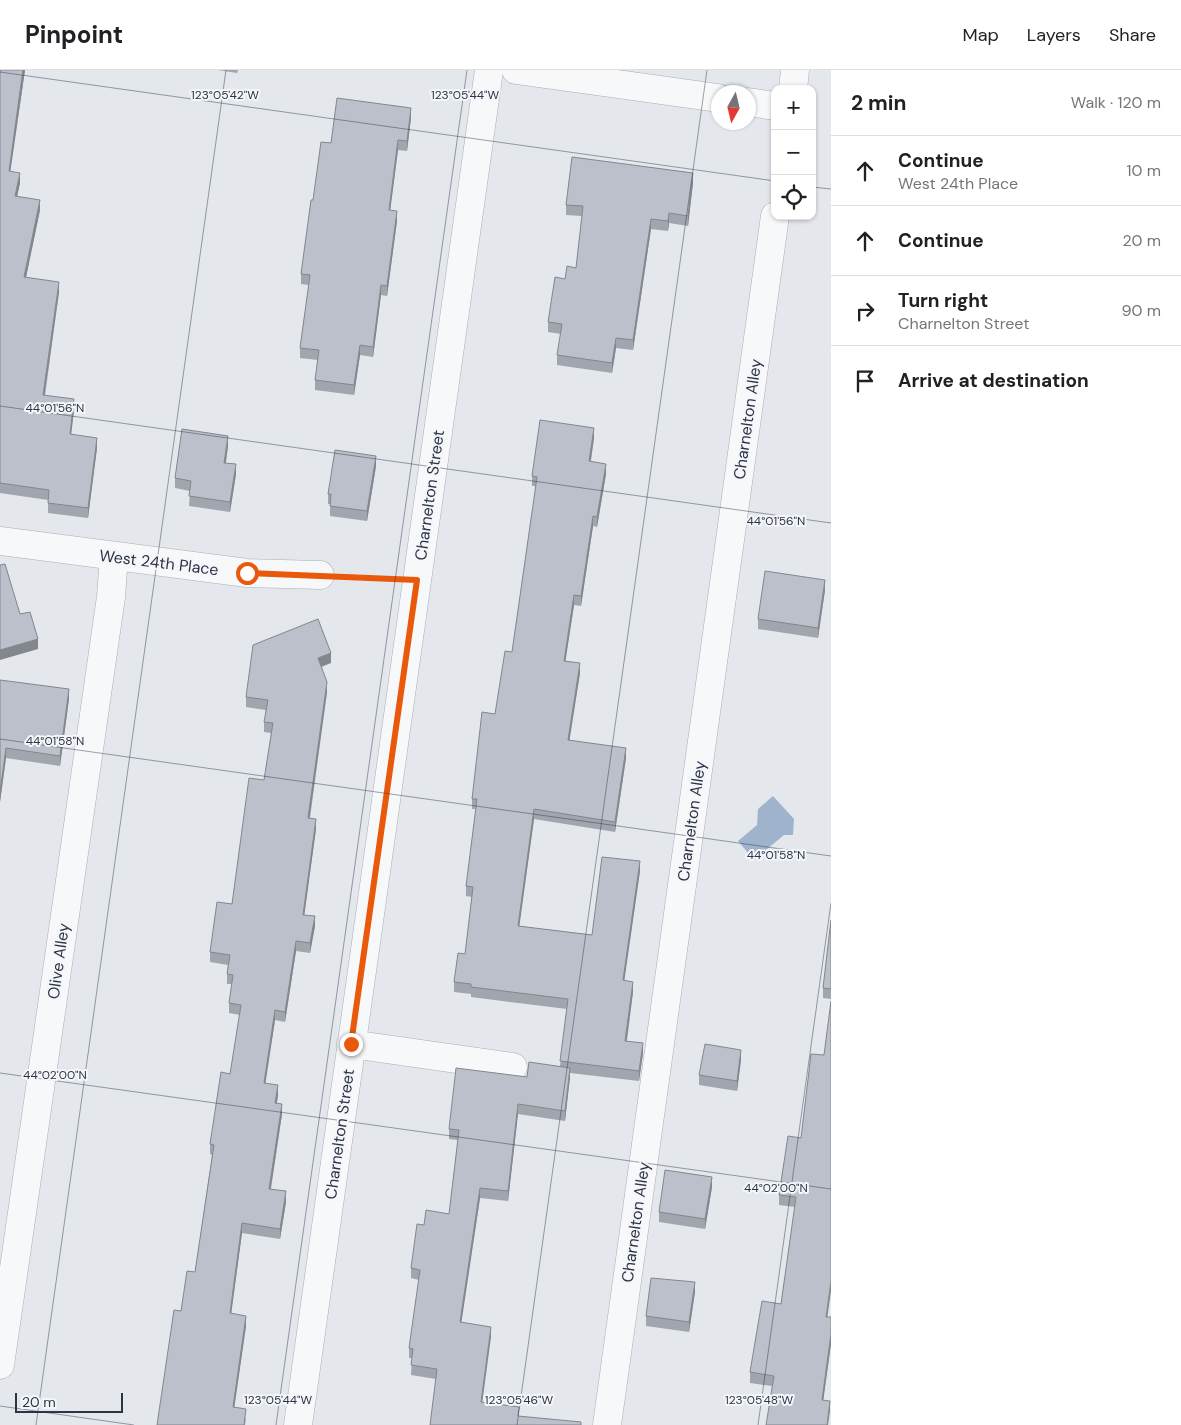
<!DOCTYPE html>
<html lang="en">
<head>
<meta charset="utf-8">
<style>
  body { margin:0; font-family:"DM Sans",sans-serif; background:#f2f2f2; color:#202124 }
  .controls { position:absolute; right:15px; top:15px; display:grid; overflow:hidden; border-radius:10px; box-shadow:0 1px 4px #0004 }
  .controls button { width:45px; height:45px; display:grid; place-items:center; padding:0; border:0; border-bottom:1px solid #e0e0e0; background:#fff; color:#202124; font:25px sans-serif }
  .compass { position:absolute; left:711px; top:15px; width:45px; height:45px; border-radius:50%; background:#fff; box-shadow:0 1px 4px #0004; rotate:188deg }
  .scale { position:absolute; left:15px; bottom:12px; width:108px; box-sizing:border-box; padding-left:5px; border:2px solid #2b3445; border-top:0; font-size:14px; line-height:18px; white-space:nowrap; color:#2b3445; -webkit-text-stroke:4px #f4f6f9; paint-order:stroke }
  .stop { position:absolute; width:15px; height:15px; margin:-11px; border:4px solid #ea580c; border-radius:50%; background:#fff }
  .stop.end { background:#ea580c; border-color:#fff; box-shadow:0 1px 5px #0008 }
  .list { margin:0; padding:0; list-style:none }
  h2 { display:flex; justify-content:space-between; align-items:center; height:65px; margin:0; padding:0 20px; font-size:21px }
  h2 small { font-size:16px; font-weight:400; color:#757577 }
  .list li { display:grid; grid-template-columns:32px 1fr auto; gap:15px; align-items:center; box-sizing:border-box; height:70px; padding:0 20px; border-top:1px solid #e0e0e0 }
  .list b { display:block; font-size:19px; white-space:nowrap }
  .list p { margin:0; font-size:16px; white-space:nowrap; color:#757577 }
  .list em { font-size:16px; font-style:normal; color:#757577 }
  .icon { flex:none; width:28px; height:28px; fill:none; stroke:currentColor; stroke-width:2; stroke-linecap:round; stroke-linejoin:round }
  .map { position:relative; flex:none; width:831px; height:1355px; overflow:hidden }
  header { display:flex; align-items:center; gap:30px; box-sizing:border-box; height:70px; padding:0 25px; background:#fff; border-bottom:1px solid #e0e0e0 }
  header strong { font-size:24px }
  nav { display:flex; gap:28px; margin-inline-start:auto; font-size:18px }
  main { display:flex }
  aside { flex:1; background:#fff }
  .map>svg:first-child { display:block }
</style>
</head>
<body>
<header>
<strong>Pinpoint</strong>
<nav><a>Map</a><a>Layers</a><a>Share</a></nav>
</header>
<main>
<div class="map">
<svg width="831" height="1355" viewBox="0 0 831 1355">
  <rect width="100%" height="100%" fill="#e4e7ec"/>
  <path fill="#9fb4cc" d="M773,726l21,23 -1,16h-9l-30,25 -16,-19 19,-16 1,-16z"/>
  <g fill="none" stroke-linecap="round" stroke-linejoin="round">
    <defs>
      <path id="minor" d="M516,0l202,28
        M793,19l2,-19
        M748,32l27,4
        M0,471l247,32 73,2
        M351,974l162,23
        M0,1295l111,-768 3,-41
        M298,1355l191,-1355
        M607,1355l168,-1209"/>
    </defs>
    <use href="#minor" stroke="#a9aeb7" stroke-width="29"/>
    <path stroke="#c2c5cb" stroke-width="3" stroke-dasharray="4 4" stroke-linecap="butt" d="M350,506l34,2"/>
    <use href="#minor" stroke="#f7f8fa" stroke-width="28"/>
  </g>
  <path fill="#a1a5ae" d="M0,0h25l-15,101 10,12 -3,13 23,14 -14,67 33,15 -14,104 29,14 -3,24 26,14 -9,70 -40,-5v-13l-48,-7z
    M218,0h20l-1,3z
    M411,48l-4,33 -9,-1 -8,60 7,11 -10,75 -6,-1 -8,62 -13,-2 -6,40 -39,-5v-10l3,-20 -18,-2v-10l9,-63 -8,-1v-10l12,-74 18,-57z
    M693,113l-5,43 -19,-3 -1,8 -17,-2 -18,121 -17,-2 -4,25 -55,-8v-10l4,-21 -13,-2v-10l17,-43 11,-11 6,-52 -16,-1v-10z
    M594,368l-3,23 15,13 -9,53 -4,-1 -12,80 -7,-1 -9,56 15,12 -11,67 57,18 -11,74 -81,-13 -15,107 73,9 48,-64 -16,109 9,12 -6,49 16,12 -4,28 -69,-8 -5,48 -47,-7 -10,87 -28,-3 -19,124 30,15 -61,88 6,-46 -25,-4 1,-17h-3v-10l10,-68 -8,-2v-10l13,-43 25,-11 9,-74 -9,-1v-10l78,-52 33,-11 7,-57 -96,-12v-3l-17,-2v-10l11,-28 7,-57 -6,-1v-10l10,-77h-4v-10l40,-147 24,-166h-4v-10z
    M228,376l-2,17 10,11 -6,38 -41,-6 1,-15 -15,-3v-10z
    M376,396l-9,55 -37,-5v-12h-2v-10z
    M825,520l-7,48 -60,-9v-10z
    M331,593l-9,4 5,25 -17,126 6,11 -12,86 11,11 -5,27 -14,-2 -11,71 -10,-2 -10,63 13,12 -1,8 5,11 -11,75 15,13 -6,37 -38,-6 -11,80 15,13 -12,81 12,12 -1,6h-88l24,-114 14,-39 17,-117 -2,-1v-10l20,-70 10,-59 -11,-2v-10l3,-19h-5v-10l1,-9 -18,-3v-10l22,-48 32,-124 7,-47 -7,-1v-10l2,-12 -20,-3v-10z
    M0,610l69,19 -9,67 -54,-8 -6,44z
    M831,850v79l-8,-1v-10z
    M741,990l-4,31 -38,-6v-10z
    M801,1068l26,179h4v27l-8,56 7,11 -58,-25 -22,-3v-11l31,-68 14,-97 -16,-2v-10z
    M712,1117l-7,42 -46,-7v-10z
    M695,1222l-6,40 -43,-6v-10z"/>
  <path fill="#83868d" d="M23,0h2l-16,111v-10z
    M411,38v10l-4,33v-10z
    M398,70v10l-9,70v-10z
    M20,103v10l-5,23v-10z
    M693,103v10l-5,43v-10z
    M40,130v10l-16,77v-10z
    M397,141v10l-10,75v-10z
    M669,143v10l-1,8v-10z
    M651,149v10l-18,121v-10z
    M59,212v10l-16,113v-10z
    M381,215v10l-8,62v-10z
    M616,268v10l-4,25v-10z
    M360,275v10l-6,40v-10z
    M74,329v11l-4,34v-10z
    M594,358v10l-5,33v-10z
    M228,366v10l-4,27v-10z
    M97,368v10l-9,70v-10z
    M376,386v10l-9,55v-10z
    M236,394v10l-6,38v-10z
    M606,394v10l-9,53v-10z
    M593,446v10l-12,80v-10z
    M825,510v10l-7,48v-10z
    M574,525v10l-10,66v-10z
    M38,569v10l-38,11v-10z
    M331,583v10l-13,5v-10z
    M580,593v10l-12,77v-10z
    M327,612v10l-19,136v-10z
    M69,619v10l-9,67v-10z
    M6,678v10l-6,44v-10z
    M626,678v10l-11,74v-10z
    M534,739v10l-16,117v-10z
    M316,749v10l-13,96v-10z
    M640,791v10l-17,119v-10z
    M315,846v10l-5,27v-10z
    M296,871v10l-11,71v-10z
    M633,912v10l-8,59v-10z
    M275,940v10l-11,73v-10z
    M643,973v10l-4,28v-10z
    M741,980v10l-4,31v-10z
    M570,998v10l-5,43v-10z
    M278,1015v10l-3,18v-10z
    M282,1034v10l-13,85v-10z
    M518,1034v10l-10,87v-10z
    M712,1107v10l-7,42v-10z
    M480,1118v10l-20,134v-10z
    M286,1121v11l-6,37v-10z
    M242,1153v10l-12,90v-10z
    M831,1211v10l-5,36v-10z
    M695,1212v10l-6,40v-10z
    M246,1246v10l-13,91v-10z
    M491,1257v10l-10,75v-10z
    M831,1264v10l-9,66v-10z
    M830,1331v10l-2,14h-1z"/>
  <path fill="#bbc0ca" stroke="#83868d" d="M0,0h23l-14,101 11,2 -5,23 25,4 -16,77 35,5 -16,113 31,4 -4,35 27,4 -9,70 -40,-5 1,-13 -49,-7z
    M337,28l74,10 -4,33 -9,-1 -9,70 8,1 -10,75 -6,-1 -8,62 -13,-2 -6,40 -39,-5 4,-30 -19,-2 10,-73 -9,-1 10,-74h2l8,-58 10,1z
    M572,87l121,16 -5,43 -19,-3 -1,8 -17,-2 -18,121 -17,-2 -4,25 -55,-8 5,-31 -14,-2 7,-45 10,2 2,-13 9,2 7,-62 -17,-1z
    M540,350l54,8 -5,33 17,3 -9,53 -4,-1 -12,80 -7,-1 -10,66 16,2 -12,77 58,8 -11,74 -81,-13 -16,117 74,9 10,-78 38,4 -17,119 10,2 -8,59 18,2 -4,28 -79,-10 8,-62 -97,-12v-3l-17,-2 4,-29 7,1 8,-67 -7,-1 11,-87h-5l10,-87 13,2 10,-63 7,1 25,-175 -5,-1z
    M182,359l46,7 -4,27 12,1 -6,38 -41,-6 2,-15 -16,-3z
    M335,380l41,6 -9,55 -37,-5 1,-12h-3z
    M5,494l15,50 10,-2 8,27 -38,11v-85z
    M765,501l60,9 -7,48 -60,-9z
    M318,549l13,34 -13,5 9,24 -19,136 8,1 -13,96 12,1 -5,27 -14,-2 -11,71 -10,-2 -11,73 14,2 -3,18 7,1 -13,85 17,2 -6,38 -38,-6 -12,90 16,3 -13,91 13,2 -2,16h-87l17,-115 7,1 6,-40 8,1 19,-127 -4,-1 11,-72 9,2 11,-69 -12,-2 4,-28 -6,-1 3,-19 -20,-3 7,-50 15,2 17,-126 15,2 9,-57 -9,-1 4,-22 -22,-3 7,-52z
    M0,610l69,9 -9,67 -54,-8 -6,44z
    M831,850v69l-8,-1z
    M831,931v280l-5,36h5v17l-9,66 8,1 -3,24h-61l8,-49 -24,-4 12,-71 19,3 15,-107 -17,-2 9,-59 13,2 10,-84 13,1z
    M705,974l36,6 -4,31 -38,-6z
    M529,992l41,6 -5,43 -47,-7 -10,87 -28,-3 -20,134 31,5 -10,75 38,5 -1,9 63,6v3h-151l7,-56 -26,-4 2,-16 -4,-1 11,-78 -9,-2 6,-44 7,1 2,-15 23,4 10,-84 -10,-1 7,-61 71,9z
    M665,1100l47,7 -7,42 -46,-7z
    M651,1208l44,4 -6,40 -43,-6z"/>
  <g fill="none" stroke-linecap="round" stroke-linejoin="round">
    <path stroke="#ea580c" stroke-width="6" d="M247,503l170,7 -66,464"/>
  </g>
  <path fill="none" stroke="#2b3445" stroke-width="1" stroke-opacity="0.45" d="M0,2l775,109M812,117l19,2M0,336l831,117M0,669l831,117M0,1003l831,116M0,1336l134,19M36,1355l190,-1355M276,1355l191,-1355M517,1355l190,-1355M758,1355l73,-522"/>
  <g text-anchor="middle" stroke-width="4" stroke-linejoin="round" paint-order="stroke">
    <g font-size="16" fill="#2b3445" stroke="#f4f6f9">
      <text transform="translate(747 349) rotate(-82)" y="6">Charnelton Alley</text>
      <text transform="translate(429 425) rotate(-82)" y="6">Charnelton Street</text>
      <text transform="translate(159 492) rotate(7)" y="6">West 24th Place</text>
      <text transform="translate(691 751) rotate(-82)" y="6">Charnelton Alley</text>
      <text transform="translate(58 891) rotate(-82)" y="6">Olive Alley</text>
      <text transform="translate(339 1064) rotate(-82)" y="6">Charnelton Street</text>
      <text transform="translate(635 1152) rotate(-82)" y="6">Charnelton Alley</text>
    </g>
  </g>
  <g font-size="12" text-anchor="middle" fill="#2b3445" stroke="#f4f6f9" stroke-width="4" stroke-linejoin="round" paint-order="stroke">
    <text x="225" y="29">123°05'42"W</text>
    <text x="465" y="29">123°05'44"W</text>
    <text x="55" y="342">44°01'56"N</text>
    <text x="776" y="455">44°01'56"N</text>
    <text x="55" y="675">44°01'58"N</text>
    <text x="776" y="789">44°01'58"N</text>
    <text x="55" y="1009">44°02'00"N</text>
    <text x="776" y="1122">44°02'00"N</text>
    <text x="278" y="1334">123°05'44"W</text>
    <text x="519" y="1334">123°05'46"W</text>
    <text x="759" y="1334">123°05'48"W</text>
  </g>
</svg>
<div class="controls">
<button>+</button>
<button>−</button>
<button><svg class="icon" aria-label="locate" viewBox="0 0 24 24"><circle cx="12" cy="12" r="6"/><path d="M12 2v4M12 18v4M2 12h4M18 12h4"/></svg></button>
</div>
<svg class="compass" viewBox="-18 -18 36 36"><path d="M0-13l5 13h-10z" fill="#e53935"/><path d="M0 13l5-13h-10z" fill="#757577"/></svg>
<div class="scale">20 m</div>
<div class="stop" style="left:247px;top:503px"></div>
<div class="stop end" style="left:351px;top:974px"></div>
</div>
<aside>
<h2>2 min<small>Walk · 120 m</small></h2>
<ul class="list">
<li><svg class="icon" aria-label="ahead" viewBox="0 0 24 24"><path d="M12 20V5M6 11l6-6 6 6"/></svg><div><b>Continue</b><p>West 24th Place</p></div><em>10 m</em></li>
<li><svg class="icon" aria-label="ahead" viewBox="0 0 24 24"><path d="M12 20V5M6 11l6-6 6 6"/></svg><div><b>Continue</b></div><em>20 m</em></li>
<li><svg class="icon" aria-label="right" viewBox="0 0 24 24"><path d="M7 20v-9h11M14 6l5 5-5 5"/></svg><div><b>Turn right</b><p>Charnelton Street</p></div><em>90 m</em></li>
<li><svg class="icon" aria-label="arrive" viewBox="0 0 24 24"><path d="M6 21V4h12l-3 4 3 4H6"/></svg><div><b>Arrive at destination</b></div></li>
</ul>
</aside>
</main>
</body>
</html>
